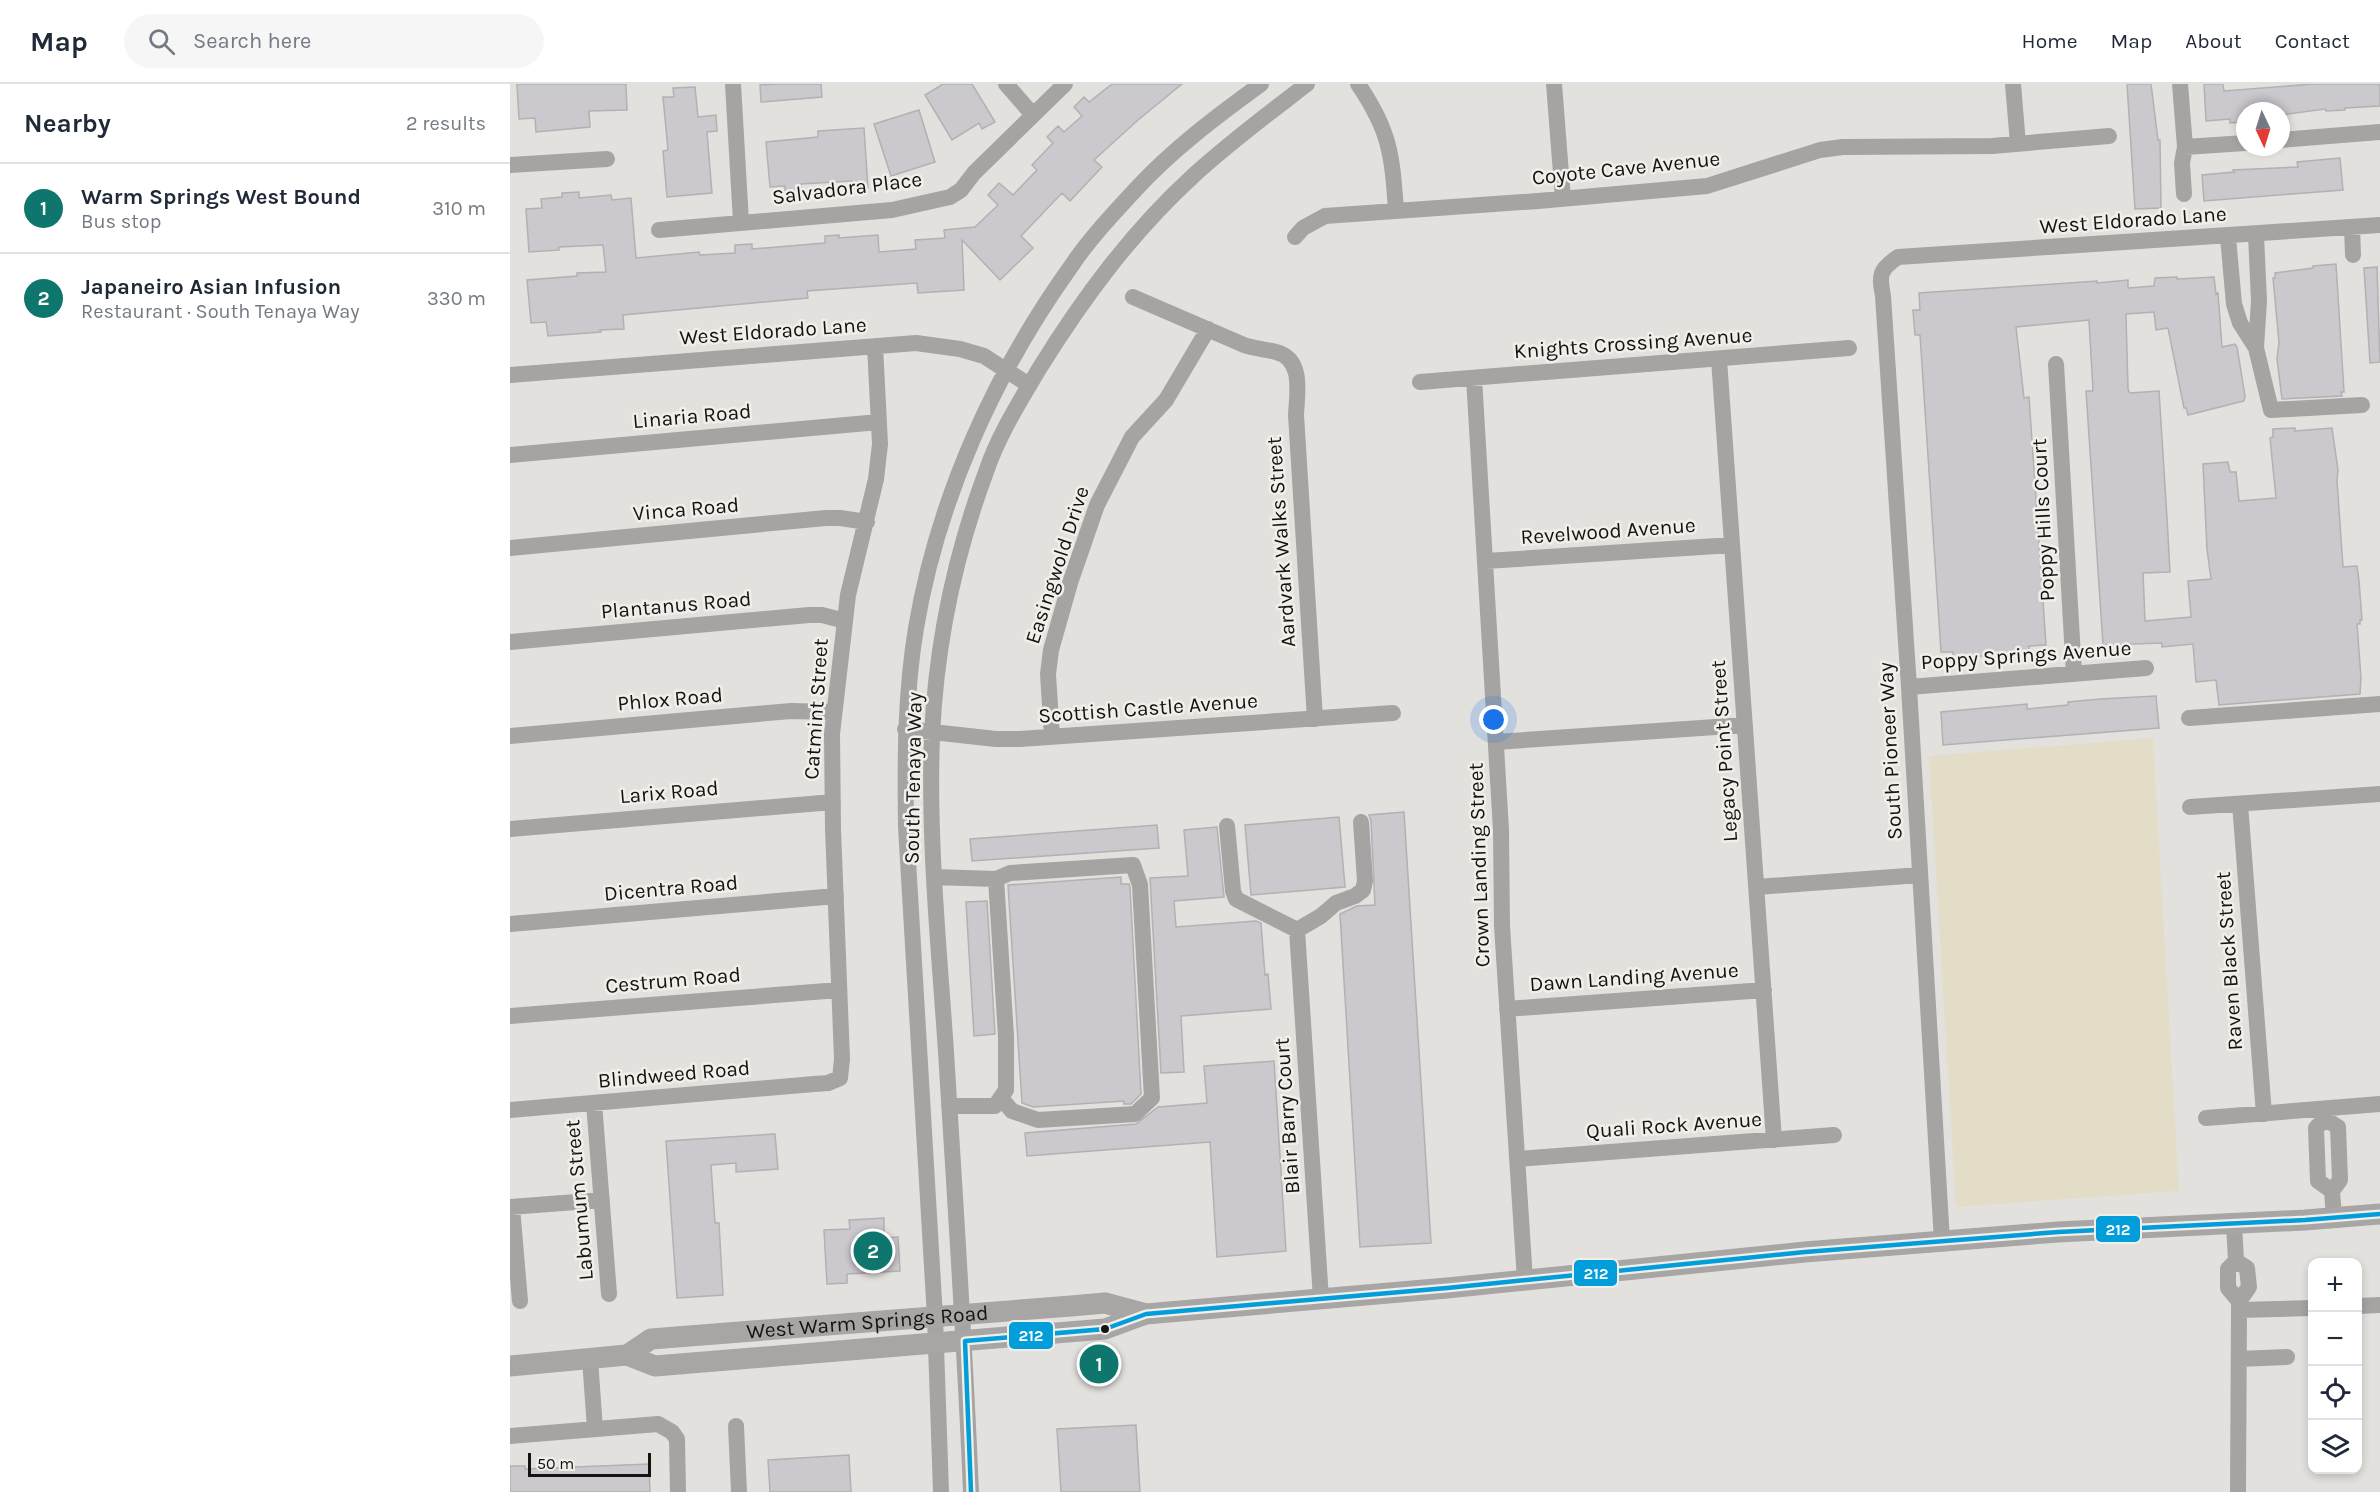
<!DOCTYPE html>
<html lang="en">
<head>
<meta charset="utf-8">
<style>
  body { margin:0; font-family:Karla,sans-serif; background:#f6f6f7; color:#1f2937 }
  .controls { position:absolute; right:18px; bottom:18px; display:grid; overflow:hidden; border-radius:12px; box-shadow:0 3px 9px #0003 }
  .controls button { width:54px; height:54px; display:grid; place-items:center; padding:0; border:0; border-bottom:2px solid #e0e1e3; background:#fff; color:#1f2937; font:30px sans-serif }
  .compass { position:absolute; left:1726px; top:18px; width:54px; height:54px; border-radius:50%; background:#fff; box-shadow:0 3px 9px #0003; rotate:176deg }
  .scale { position:absolute; left:18px; bottom:15px; width:123px; box-sizing:border-box; padding-left:6px; border:3px solid #141311; border-top:0; font-size:16px; line-height:21px; white-space:nowrap; color:#141311; -webkit-text-stroke:4px #f2efea; paint-order:stroke }
  .you { position:absolute; left:984px; top:636px; width:21px; height:21px; margin:-15px; border:4px solid #fff; border-radius:50%; background:#1a73e8; box-shadow:0 0 0 9px #1a73e833 }
  .badge { display:grid; place-items:center; width:39px; height:39px; border-radius:50%; background:#0f766e; color:#fff; font-size:20px; font-weight:700 }
  .pin { position:absolute; translate:-50% -50%; border:3px solid #fff; box-shadow:0 2px 6px #0006 }
  .list { margin:0; padding:0; list-style:none }
  h2 { display:flex; justify-content:space-between; align-items:center; height:78px; margin:0; padding:0 24px; font-size:26px }
  h2 small { font-size:20px; font-weight:400; color:#747a83 }
  .list li { display:grid; grid-template-columns:39px 1fr auto; gap:18px; align-items:center; box-sizing:border-box; height:90px; padding:0 24px; border-top:2px solid #e0e1e3 }
  .list b { display:block; font-size:22px; white-space:nowrap }
  .list p { margin:0; font-size:20px; white-space:nowrap; color:#747a83 }
  .list em { font-size:20px; font-style:normal; color:#747a83 }
  .icon { flex:none; width:33px; height:33px; fill:none; stroke:currentColor; stroke-width:2; stroke-linecap:round; stroke-linejoin:round }
  .map { position:relative; flex:none; width:1870px; height:1408px; overflow:hidden }
  header { display:flex; align-items:center; gap:36px; box-sizing:border-box; height:84px; padding:0 30px; background:#fff; border-bottom:2px solid #e0e1e3 }
  header strong { font-size:28px }
  nav { display:flex; gap:33px; margin-inline-start:auto; font-size:21px }
  .search { width:420px; height:54px; background:#f6f6f7; display:flex; align-items:center; gap:15px; box-sizing:border-box; padding:0 21px; border-radius:33px; color:#747a83; font-size:22px }
  main { display:flex }
  aside { flex:1; background:#fff }
  .map>svg:first-child { display:block }
</style>
</head>
<body>
<header>
<strong>Map</strong>
<div class="search"><svg class="icon" aria-label="search" viewBox="0 0 24 24"><circle cx="10" cy="10" r="6"/><path d="M15 15l6 6"/></svg>Search here</div>
<nav><a>Home</a><a>Map</a><a>About</a><a>Contact</a></nav>
</header>
<main>
<aside>
<h2>Nearby<small>2 results</small></h2>
<ul class="list">
<li><span class="badge">1</span><div><b>Warm Springs West Bound</b><p>Bus stop</p></div><em>310 m</em></li>
<li><span class="badge">2</span><div><b>Japaneiro Asian Infusion</b><p>Restaurant · South Tenaya Way</p></div><em>330 m</em></li>
</ul>
</aside>
<div class="map">
<svg width="1870" height="1408" viewBox="0 0 1870 1408">
  <rect width="100%" height="100%" fill="#e3e1de"/>
  <path fill="#e3ddc7" d="M1643,654l26,453 -223,16 -27,-451z"/>
  <path fill="#cbc8ce" stroke="#b3b1b1" stroke-width="1.5" d="M7,0h109l1,26 -38,1 1,16 -54,5 -1,-14 -16,1z
    M266,0h45l1,13 -61,5 -1,-17z
    M433,0h29l23,38 -13,7 -3,-6 -27,17 -27,-45z
    M602,0h70l-44,36 -44,40 8,7 -32,34 -8,-8 -41,43 12,12 -33,32 -38,-40 2,50 -46,3 -1,-10 -110,8 1,7 -185,17 1,14 -24,1 1,2 -53,4 -2,-14 -15,1 -4,-43 50,-4v-3l29,-1 -3,-27 -44,2v3l-30,2 -3,-43 16,-1 -1,-9 21,-2v-4l17,-1v6l32,-3 1,5 19,-2 5,60 63,-6 1,3 35,-2v-8l17,-1v5l73,-6v-7l14,-1v3l39,-3 1,17 37,-3 -1,-9 30,-2 -1,-8 31,-3 23,-22 -10,-10 11,-12 14,12 24,-25 -5,-5 21,-22 -6,-6 11,-11 6,6 18,-16 -8,-9 10,-10 5,5z
    M1617,0h24l7,56h2l1,68 -26,1z
    M1694,0h19l1,7 89,-7h67v22l-35,2v2l-19,1 -1,-2 -44,6v-4h-36l-3,1v10l-12,1v-4l-24,2z
    M185,3l3,30 18,-2 1,16 -10,1 5,61 -45,4 -4,-46 5,-1 -5,-53h11l-1,-9z
    M409,26l16,52 -44,14 -17,-52z
    M354,44l4,60 -15,1 -1,-8 -51,3v8l-16,1v-7l-15,1 -4,-45 52,-5v-6z
    M1830,74l3,32 -139,11 -2,-26 32,-3 -1,-2 65,-3 -1,-5z
    M1826,180l8,128h-3l1,4 -60,3 -5,-40 2,-17 -6,-64h2v-5l38,-5v-2z
    M1867,183l3,95 -10,1 -6,-95z
    M1667,193v2l37,-2 2,17 2,-1 4,54 13,-3 2,3 8,49 -1,5 -56,14 -2,-7h-2l-16,-80 -12,2 -2,-18 -28,2 2,75 2,4 29,-2 8,127 3,54 -27,1 2,48 46,-4 -3,-36 23,-2 -4,-30 -4,-85 25,-2 2,10h6l3,29 37,-3 -6,-60 3,-1v-8l22,-1v3l37,-3 6,42 -1,11 6,86 14,-1 2,15 3,39h-2v4h-3l4,54 -1,16 -141,11 -3,-25 -20,2 -3,-38 -31,3v-4l-59,2 -15,-224 -2,-30h7l-4,-71 -73,7 8,71 5,-1 17,248 -17,1v7l-47,3 -29,2v-6h-12l-21,-317h-5l-2,-25h7l-1,-17 178,-12v2l31,-3v8l26,-2 1,-8z
    M1646,612l3,32 -216,17 -2,-33 86,-8v5l41,-4v-3l32,-3z
    M894,728l27,431 -71,4 -20,-333 17,-8 18,-1 -4,-84 -2,-6z
    M829,733l6,70 -94,8 -6,-70z
    M647,741l2,23 -187,13 -2,-22z
    M707,743l7,70 -50,4 2,26 80,-6 5,2 4,52 3,-1 3,35 -90,7 3,56 -23,1 -11,-195 38,-2 -4,-46z
    M611,793v7h8l1,3 11,207 -10,10h-7v-3l-91,6 -11,-4 -14,-218z
    M477,817l8,133 -21,2 -8,-134z
    M764,977l12,190 -69,6 -7,-115 -183,14 -2,-23 111,-9 22,-17 49,-4 -3,-37z
    M265,1050l3,35 -42,3v-9l-25,2 4,58h4l4,72 -46,3 -11,-157z
    M374,1134v20l14,-1 2,34 -53,3v9l-20,1 -3,-54 26,-1 -1,-9z
    M626,1341l4,67h-79l-4,-63z
    M339,1371l2,37h-81l-2,-32z
    M139,1380l1,28h-140v-26h15v3z"/>
  <g fill="none" stroke-linecap="round" stroke-linejoin="round">
    <path stroke="#a5a4a2" stroke-width="16" d="M223,0l8,138
      M496,0l27,31
      M848,0c32,47 34,70 38,126
      M1044,0l9,115
      M1503,0l5,60
      M1670,0l5,63 -3,16 2,31
      M1771,56l99,-8
      M1675,63l60,-4
      M0,81l97,-6
      M1842,143l1,28
      M149,146l233,-20 58,-13 11,-7 13,-17 91,-89
      M785,153l8,-9 22,-12 213,-15 169,-15 113,-36 23,-3 149,-1 117,-10
      M1718,153l6,67 6,19 16,25 15,62 91,-5
      M623,213l111,48c12,4 20,4 32,7 28,7 21,41 20,63l19,304
      M1746,264l3,-47 -3,-66
      M1209,275l55,781
      M1546,280l18,310
      M0,291l406,-32 44,6 24,7 45,29
      M964,294l27,452 1,96 23,354
      M910,298l429,-34
      M0,371l369,-33
      M0,464l316,-30h14l27,4
      M976,477l246,-16
      M0,558l299,-27h13l23,6
      M1399,603l237,-19
      M1679,634l191,-14
      M395,645l91,10h24l373,-26
      M0,652l281,-25 43,1
      M542,653l-4,-63 3,-24 19,-67 27,-78 35,-68 34,-37 42,-71
      M986,658l249,-17
      M1730,720l24,310
      M1680,723l190,-13
      M717,742l6,65 3,8 61,31
      M0,745l323,-27
      M424,793l62,2
      M1247,803l163,-12
      M0,840l326,-28
      M787,846l24,369
      M787,846l24,-14 15,-13 19,-7 8,-6 2,-9 -4,-59
      M997,925l257,-19
      M0,932l329,-26
      M84,1019l15,191
      M439,1022h46l11,-16v-54l-10,-157 14,-6 123,-8 7,20 12,213 -17,16 -97,6 -26,-9 -11,-13
      M0,1026l304,-26 14,-1 12,-5 2,-19 -9,-230 -1,-95 16,-139 28,-116 4,-35 -5,-98
      M1696,1034l174,-14
      M1815,1035l13,8 2,53 -8,11 2,26
      M1815,1035l-9,9 2,53 14,10
      M1007,1075l317,-24
      M0,1123l92,-7
      M2,1123l8,94
      M1724,1140l2,37
      M1432,1157l-33,-554 -26,-391c-4,-21 -4,-26 15,-39l482,-32
      M1729,1217l10,-14 -2,-19 -11,-7 -8,8v19l11,13v9
      M1848,1222l22,-1
      M80,1275l5,70
      M1729,1275l48,-2
      M226,1342l3,66
      M0,1352l148,-12 14,8 5,7 1,53
      M431,1408l-6,-175 -29,-490c-1,-66 -1,-133 10,-199 22,-130 79,-256 156,-363 18,-27 42,-52 64,-76 37,-40 81,-73 125,-105
      M461,1408c-6,-147 -16,-293 -25,-440 -7,-105 -18,-211 -14,-316 4,-89 23,-181 54,-264 12,-36 34,-71 53,-103 44,-71 92,-136 154,-193 36,-33 75,-62 114,-92
      M1728,1408l1,-182 73,-2"/>
    <g stroke="#a8a6a4" stroke-width="21">
      <path id="s1" d="M117,1271l24,-16 420,-33 34,-3 41,11"/>
      <path d="M0,1282l117,-11 28,11 450,-37 41,-15 301,-26 358,-36 253,-20 247,-12 75,-6"/>
    </g>
    <defs>
      <path id="bus-1" d="M461,1408l-6,-151 140,-12 41,-15 301,-26 358,-36 253,-20 247,-12 75,-6"/>
    </defs>
    <use href="#bus-1" stroke="#f2efea" stroke-width="9"/>
    <use href="#bus-1" stroke="#029ed9" stroke-width="4.5"/>
  </g>
  <circle fill="#141311" stroke="#f2efea" stroke-width="2" cx="595" cy="1245" r="5"/>
  <g text-anchor="middle" stroke-width="5" stroke-linejoin="round" paint-order="stroke">
    <g font-size="21" fill="#141311" stroke="#f2efea">
      <text transform="translate(1116 84) rotate(-6)" y="7">Coyote Cave Avenue</text>
      <text transform="translate(337 104) rotate(-7)" y="7">Salvadora Place</text>
      <text transform="translate(1623 136) rotate(-4)" y="7">West Eldorado Lane</text>
      <text transform="translate(263 247) rotate(-4)" y="7">West Eldorado Lane</text>
      <text transform="translate(1123 259) rotate(-4)" y="7">Knights Crossing Avenue</text>
      <text transform="translate(182 332) rotate(-5)" y="7">Linaria Road</text>
      <text transform="translate(176 425) rotate(-5)" y="7">Vinca Road</text>
      <text transform="translate(1533 436) rotate(-93)" y="7">Poppy Hills Court</text>
      <text transform="translate(1098 447) rotate(-4)" y="7">Revelwood Avenue</text>
      <text transform="translate(771 458) rotate(-94)" y="7">Aardvark Walks Street</text>
      <text transform="translate(547 481) rotate(-72)" y="7">Easingwold Drive</text>
      <text transform="translate(166 521) rotate(-5)" y="7">Plantanus Road</text>
      <text transform="translate(1516 571) rotate(-4)" y="7">Poppy Springs Avenue</text>
      <text transform="translate(160 615) rotate(-5)" y="7">Phlox Road</text>
      <text transform="translate(638 624) rotate(-4)" y="7">Scottish Castle Avenue</text>
      <text transform="translate(306 625) rotate(-86)" y="7">Catmint Street</text>
      <text transform="translate(1214 667) rotate(-94)" y="7">Legacy Point Street</text>
      <text transform="translate(1380 667) rotate(-93)" y="7">South Pioneer Way</text>
      <text transform="translate(403 694) rotate(-89)" y="7">South Tenaya Way</text>
      <text transform="translate(159 708) rotate(-5)" y="7">Larix Road</text>
      <text transform="translate(969 781) rotate(-92)" y="7">Crown Landing Street</text>
      <text transform="translate(161 804) rotate(-5)" y="7">Dicentra Road</text>
      <text transform="translate(1719 877) rotate(-94)" y="7">Raven Black Street</text>
      <text transform="translate(1124 893) rotate(-4)" y="7">Dawn Landing Avenue</text>
      <text transform="translate(163 896) rotate(-5)" y="7">Cestrum Road</text>
      <text transform="translate(164 990) rotate(-5)" y="7">Blindweed Road</text>
      <text transform="translate(777 1032) rotate(-94)" y="7">Blair Barry Court</text>
      <text transform="translate(1164 1041) rotate(-4)" y="7">Quali Rock Avenue</text>
      <text transform="translate(69 1116) rotate(-95)" y="7">Labumum Street</text>
      <text dy="7" stroke="none"><textPath href="#s1" startOffset="246">West Warm Springs Road</textPath></text>
    </g>
  </g>
  <g stroke="#f2efea" stroke-width="2">
    <rect x="1585" y="1131" width="46" height="28" rx="6" fill="#029ed9"/>
    <rect x="1063" y="1175" width="45" height="28" rx="6" fill="#029ed9"/>
    <rect x="498" y="1237" width="46" height="29" rx="6" fill="#029ed9"/>
  </g>
  <g font-size="16" text-anchor="middle" font-weight="bold" fill="#fff">
    <text x="1608" y="1151">212</text>
    <text x="1086" y="1195">212</text>
    <text x="521" y="1257">212</text>
  </g>
</svg>
<div class="controls">
<button>+</button>
<button>−</button>
<button><svg class="icon" aria-label="locate" viewBox="0 0 24 24"><circle cx="12" cy="12" r="6"/><path d="M12 2v4M12 18v4M2 12h4M18 12h4"/></svg></button>
<button><svg class="icon" aria-label="layers" viewBox="0 0 24 24"><path d="M12 4l9 5-9 5-9-5zM3 14l9 5 9-5"/></svg></button>
</div>
<svg class="compass" viewBox="-18 -18 36 36"><path d="M0-13l5 13h-10z" fill="#e53935"/><path d="M0 13l5-13h-10z" fill="#747a83"/></svg>
<div class="scale">50 m</div>
<div class="you"></div>
<div class="pin badge" style="left:589px;top:1280px">1</div>
<div class="pin badge" style="left:363px;top:1167px">2</div>
</div>
</main>
</body>
</html>
